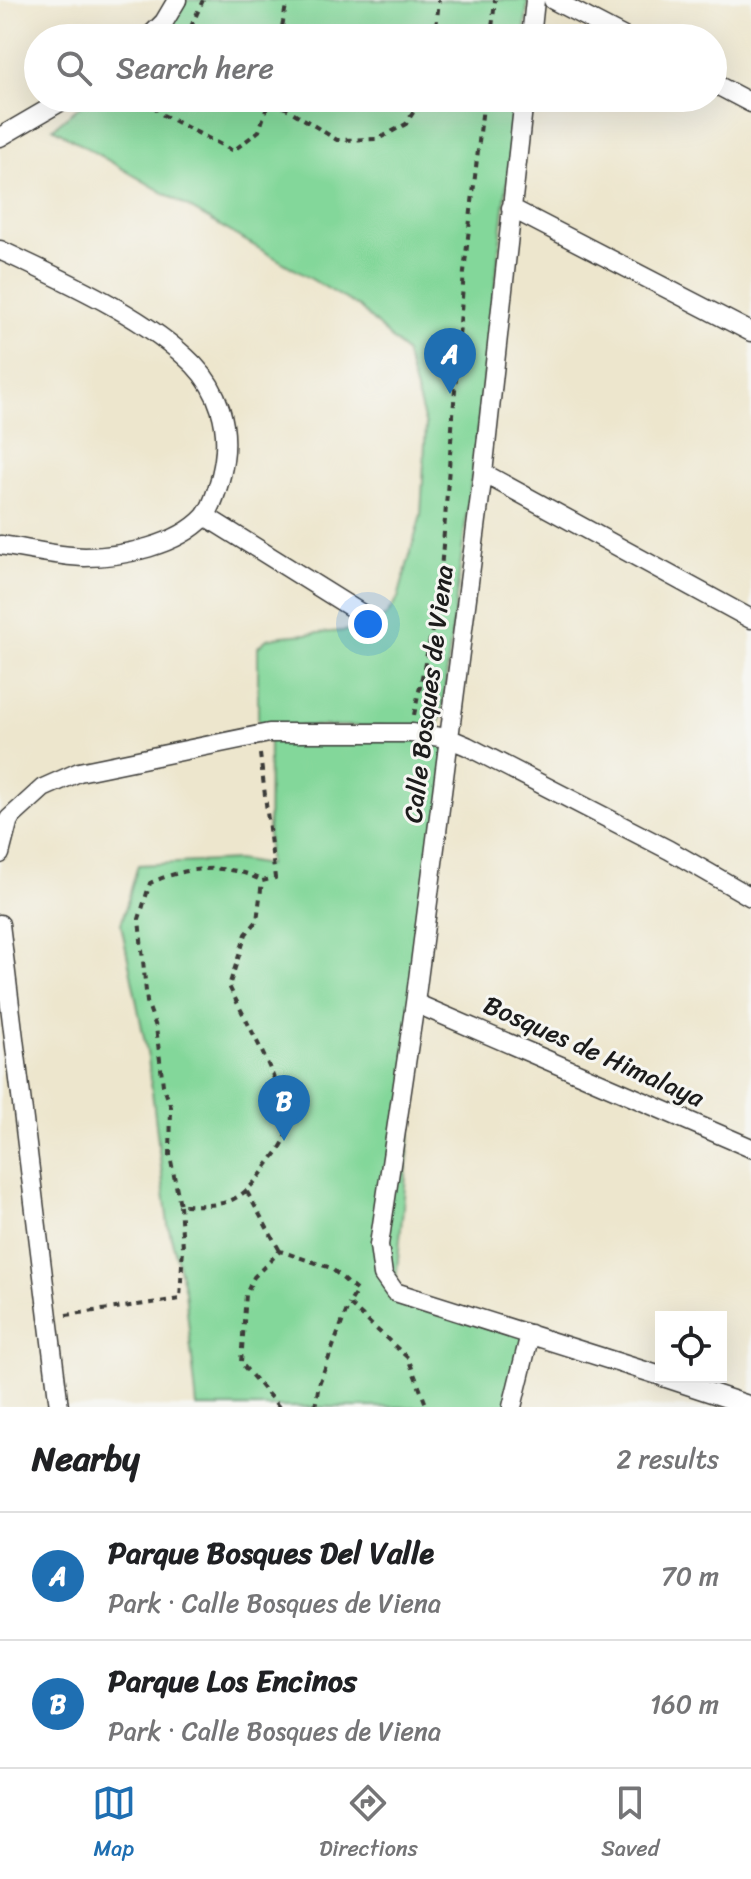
<!DOCTYPE html>
<html lang="en">
<head>
<meta charset="utf-8">
<style>
  body { margin:0; font-family:Sriracha,sans-serif; background:#f2f2f2; color:#202124 }
  .controls { position:absolute; right:24px; bottom:24px; display:grid; overflow:hidden; border-radius:0px; box-shadow:0 8px 32px #0002 }
  .controls button { width:72px; height:72px; display:grid; place-items:center; padding:0; border:0; border-bottom:2px solid #e0e0e0; background:#fff; color:#202124; font:40px sans-serif }
  .you { position:absolute; left:368px; top:624px; width:28px; height:28px; margin:-20px; border:6px solid #fff; border-radius:50%; background:#1a73e8; box-shadow:0 0 0 12px #1a73e833 }
  .badge { display:grid; place-items:center; width:52px; height:52px; border-radius:50%; background:#1f6fb2; color:#fff; font-size:26px; font-weight:700 }
  .pin { position:absolute; translate:-50% -66px; filter:drop-shadow(0 2px 4px #0008) }
  .pin::after { content:''; position:absolute; top:42px; width:28px; height:24px; background:inherit; clip-path:polygon(0 0,100% 0,50% 100%) }
  .list { margin:0; padding:0; list-style:none }
  h2 { display:flex; justify-content:space-between; align-items:center; height:104px; margin:0; padding:0 32px; font-size:34px }
  h2 small { font-size:26px; font-weight:400; color:#757577 }
  .list li { display:grid; grid-template-columns:52px 1fr auto; gap:24px; align-items:center; box-sizing:border-box; height:128px; padding:0 32px; border-top:2px solid #e0e0e0 }
  .list b { display:block; font-size:30px; white-space:nowrap }
  .list p { margin:0; font-size:26px; white-space:nowrap; color:#757577 }
  .list em { font-size:26px; font-style:normal; color:#757577 }
  .icon { flex:none; width:44px; height:44px; fill:none; stroke:currentColor; stroke-width:2; stroke-linecap:round; stroke-linejoin:round }
  .map { position:relative; flex:none; width:751px; height:1407px; overflow:hidden }
  .search { position:absolute; background:#fff; box-shadow:0 8px 32px #0002; left:24px; right:24px; top:24px; height:88px; display:flex; align-items:center; gap:20px; box-sizing:border-box; padding:0 28px; border-radius:44px; color:#757577; font-size:30px }
  .sheet { height:360px; background:#fff }
  nav { display:flex; justify-content:space-around; align-items:center; box-sizing:border-box; height:112px; border-top:2px solid #e0e0e0; background:#fff; font-size:22px; color:#757577 }
  nav a { display:grid; justify-items:center; gap:4px }
  nav .on { color:#1f6fb2 }
  .map>svg:first-child { display:block }
</style>
</head>
<body>
<div class="map">
<svg width="751" height="1407" viewBox="0 0 751 1407">
  <rect width="100%" height="100%" fill="#f6f6f2"/>
  <filter id="ink" filterUnits="userSpaceOnUse"><feTurbulence type="fractalNoise" baseFrequency=".0125" numOctaves="2"/><feDisplacementMap in="SourceGraphic" scale="16" xChannelSelector="R" yChannelSelector="G"/><feConvolveMatrix kernelMatrix="1 2 1 2 8 2 1 2 1" color-interpolation-filters="sRGB"/></filter>
  <filter id="wash" filterUnits="userSpaceOnUse"><feTurbulence type="fractalNoise" baseFrequency=".006" numOctaves="4" result="noise"/><feDisplacementMap in="SourceGraphic" scale="32" xChannelSelector="R" yChannelSelector="G"/><feGaussianBlur stdDeviation="1.8" result="paint"/><feColorMatrix in="noise" values="0 0 0 0 0 0 0 0 0 0 0 0 0 0 0 0 0 1.4 0 .05"/><feComposite in="paint" operator="in"/></filter>
  <g filter="url(#wash)">
    <rect width="100%" height="100%" fill="#ede6cd"/>
    <path fill="#83d79a" stroke="#507a5b" stroke-width="2" d="M187,0h341l-4,38h-366z
      M90,98h427l-31,264 -45,356 -5,8h-173l-5,-7v-72l9,-8 15,-3 85,-7 20,-14 11,-17 23,-83 5,-89 -21,-74 -46,-45 -306,-179z
      M269,733l179,5 -53,553 135,43 -17,73h-316l-12,-116 -17,-66 -20,-167 -27,-134 17,-59 99,-5 31,5z"/>
  </g>
  <g filter="url(#ink)">
    <g fill="none" stroke-linecap="round" stroke-linejoin="round">
      <defs>
        <path id="street" d="M553,0l73,38
          M148,38l16,-16 13,-22
          M531,38l4,-38
          M713,83l38,20
          M524,98l-41,375 -68,530 -36,242 4,30 12,17 266,84
          M0,137l67,-39
          M511,208l240,124
          M0,250c61,29 146,66 194,115 25,26 35,60 30,95 -2,14 -10,46 -20,57 -26,28 -82,40 -119,40 -28,-1 -57,-8 -85,-12
          M483,473l268,146
          M205,516l157,98
          M0,854l9,-35 34,-31 36,-16 190,-39h142l37,5 19,8 202,104 82,47
          M0,924l59,483
          M415,1003l336,145
          M663,1377l88,29
          M512,1407l18,-73"/>
      </defs>
      <use href="#street" stroke="#3b3a37" stroke-width="21"/>
      <path stroke="#3b3a37" stroke-width="4" stroke-dasharray="6 6" stroke-linecap="butt" d="M186,38l17,-38
        M280,38l7,-38
        M435,38l4,-38
        M491,38l4,-38
        M145,98l18,17 70,36 26,-20 9,-27 18,4 51,32 41,-1 28,-15 16,-26
        M414,715l25,-118 25,-325 20,-174
        M260,754l15,124 -13,3 -5,40 -11,13 -17,52c16,35 67,118 56,153 -4,10 -15,22 -21,31 -26,36 -42,36 -84,35l-10,-49 1,-49 -8,-22 -7,-58 -9,-25 -8,-83 11,-36c35,-16 79,-21 112,-2
        M247,1192l33,59
        M66,1315l114,-16 3,-52 -3,-42
        M279,1407l-38,-44 5,-69 8,-17 26,-26 51,17 26,23 -8,13 59,54 19,49
        M315,1407l4,-23 30,-80"/>
      <use href="#street" stroke="#fff" stroke-width="18"/>
    </g>
  </g>
  <g text-anchor="middle" stroke-width="6" stroke-linejoin="round" paint-order="stroke">
    <g font-size="26" fill="#1c1c1c" stroke="#f6f6f2">
      <text transform="translate(428 694) rotate(-83)" y="9">Calle Bosques de Viena</text>
      <text transform="translate(594 1051) rotate(24)" y="9">Bosques de Himalaya</text>
    </g>
  </g>
</svg>
<div class="controls">
<button><svg class="icon" aria-label="locate" viewBox="0 0 24 24"><circle cx="12" cy="12" r="6"/><path d="M12 2v4M12 18v4M2 12h4M18 12h4"/></svg></button>
</div>
<div class="you"></div>
<div class="pin badge" style="left:450px;top:394px">A</div>
<div class="pin badge" style="left:284px;top:1141px">B</div>
<div class="search"><svg class="icon" aria-label="search" viewBox="0 0 24 24"><circle cx="10" cy="10" r="6"/><path d="M15 15l6 6"/></svg>Search here</div>
</div>
<section class="sheet">
<h2>Nearby<small>2 results</small></h2>
<ul class="list">
<li><span class="badge">A</span><div><b>Parque Bosques Del Valle</b><p>Park · Calle Bosques de Viena</p></div><em>70 m</em></li>
<li><span class="badge">B</span><div><b>Parque Los Encinos</b><p>Park · Calle Bosques de Viena</p></div><em>160 m</em></li>
</ul>
</section>
<nav>
<a class="on"><svg class="icon" aria-label="map" viewBox="0 0 24 24"><path d="M3 6l6-2 6 2 6-2v14l-6 2-6-2-6 2zM9 4v14M15 6v14"/></svg>Map</a>
<a><svg class="icon" aria-label="directions" viewBox="0 0 24 24"><path d="M12 3l9 9-9 9-9-9zM9 14v-3h6M13 9l2 2-2 2"/></svg>Directions</a>
<a><svg class="icon" aria-label="saved" viewBox="0 0 24 24"><path d="M7 4h10v16l-5-4-5 4z"/></svg>Saved</a>
</nav>
</body>
</html>
